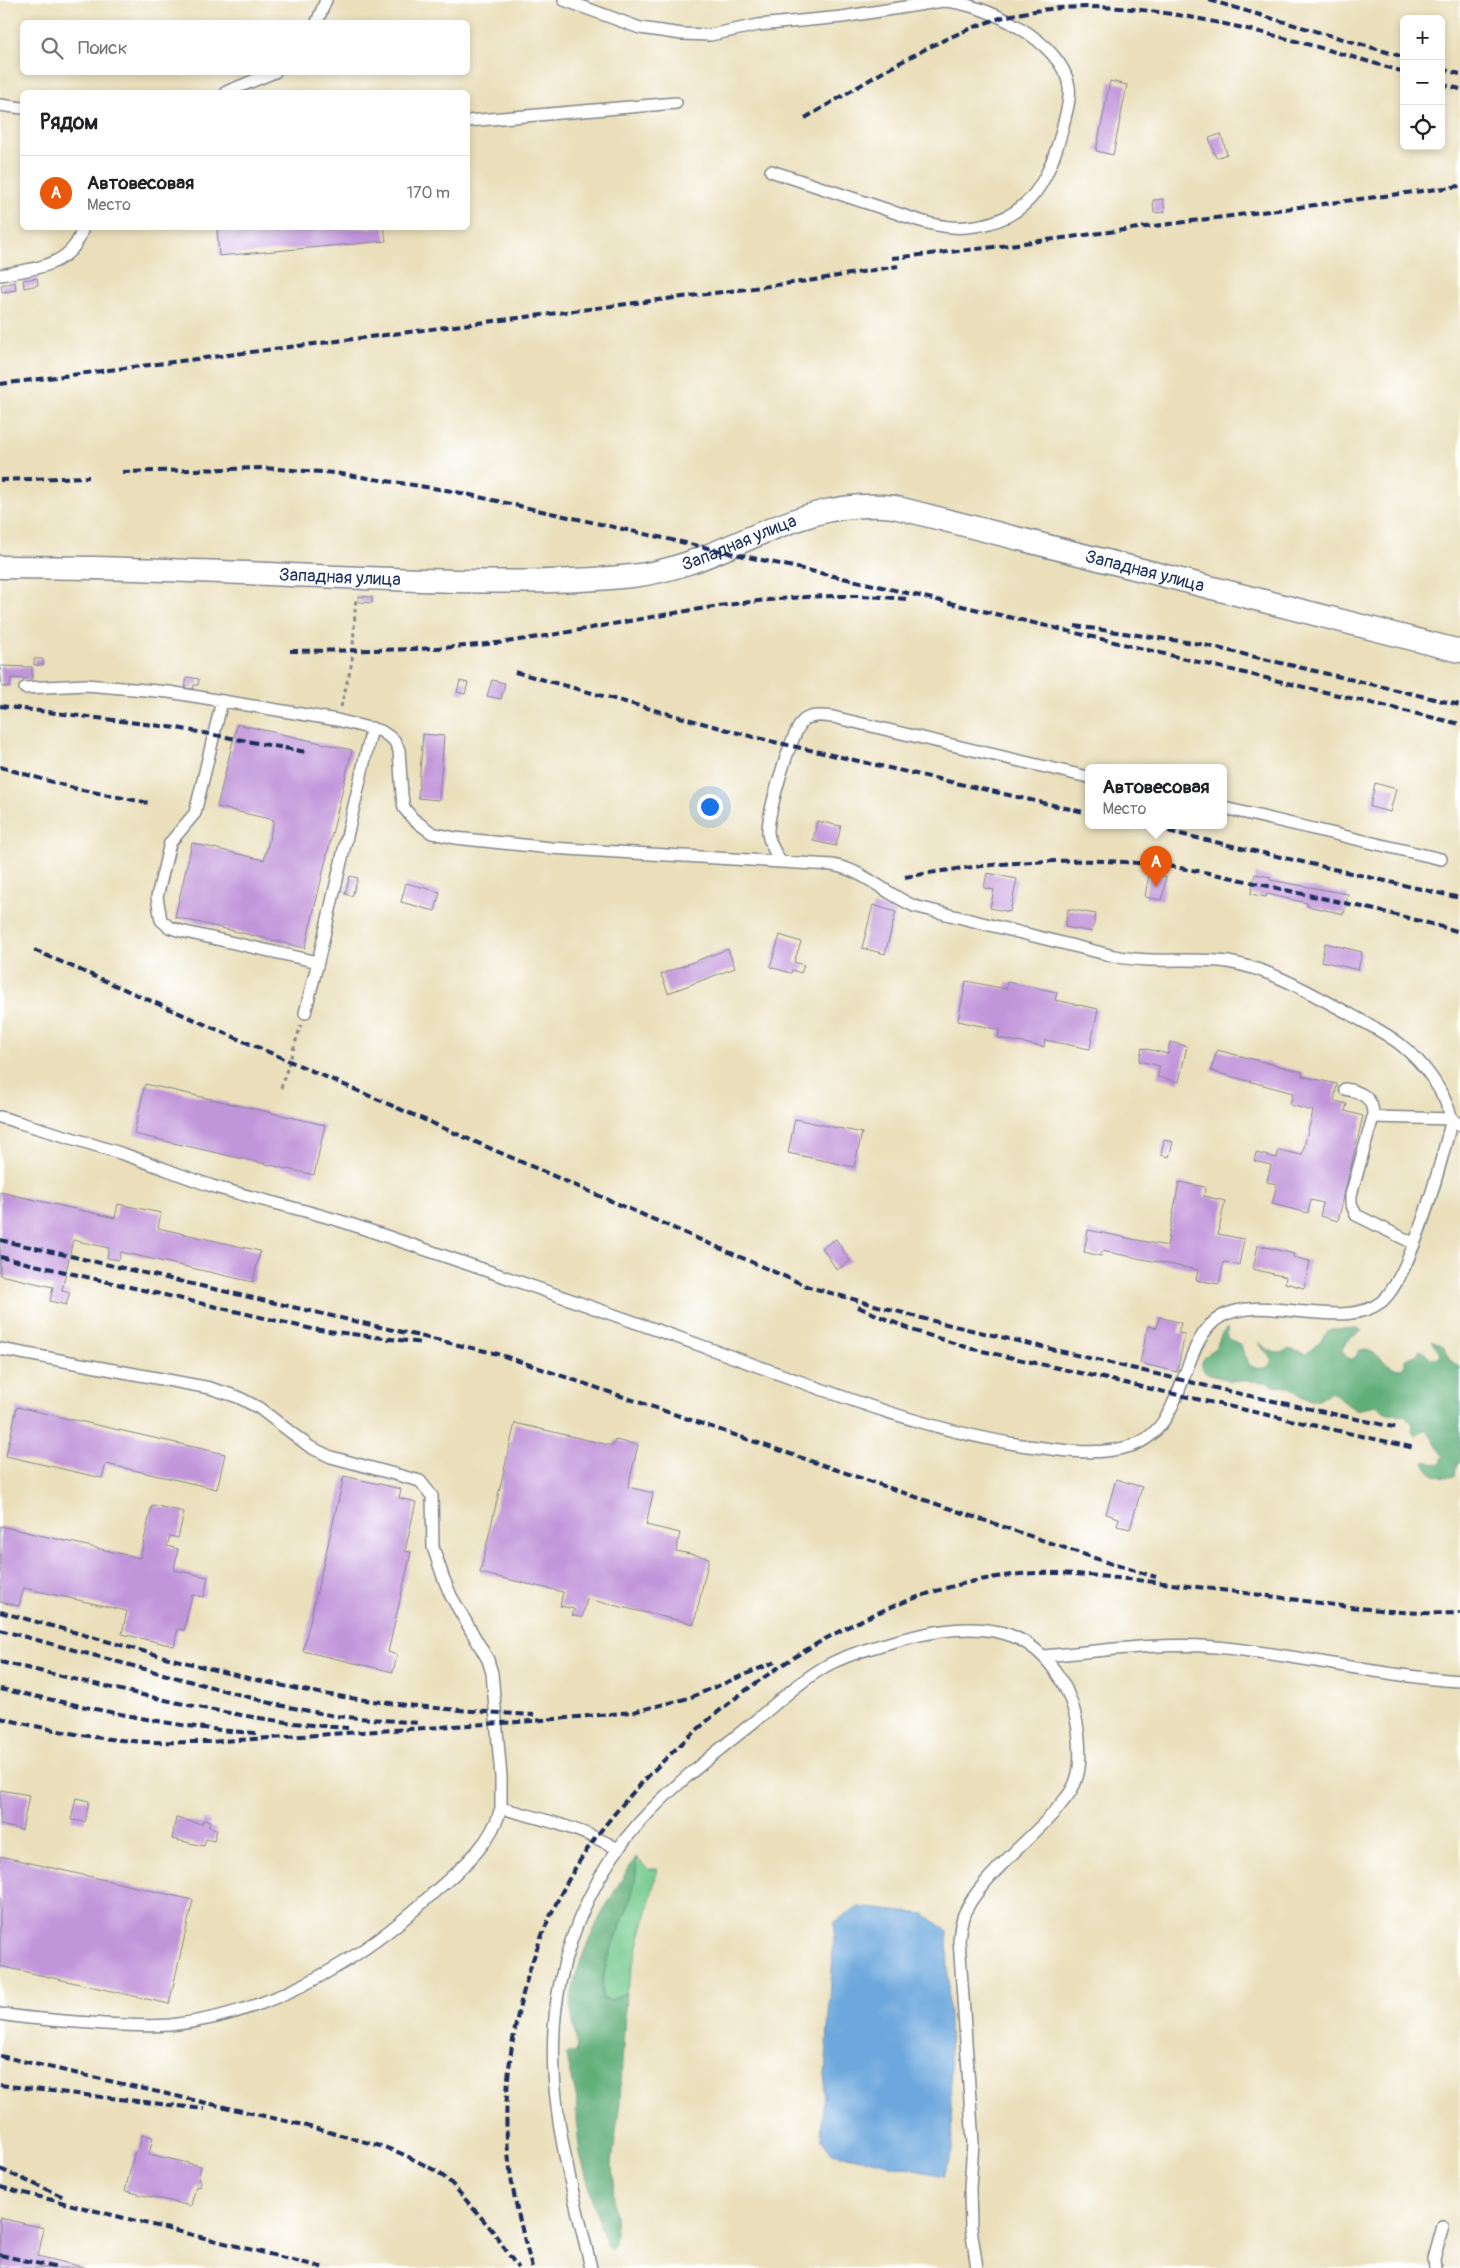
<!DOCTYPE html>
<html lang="ru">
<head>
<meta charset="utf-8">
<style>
  body { margin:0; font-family:Pangolin,sans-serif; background:#f2f2f2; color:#202124 }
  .controls { position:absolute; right:15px; top:15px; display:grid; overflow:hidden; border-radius:8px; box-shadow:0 2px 8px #0003 }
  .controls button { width:45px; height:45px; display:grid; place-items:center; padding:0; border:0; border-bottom:1px solid #e0e0e0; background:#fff; color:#202124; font:25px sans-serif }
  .you { position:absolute; left:709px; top:806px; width:18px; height:18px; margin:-12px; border:4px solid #fff; border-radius:50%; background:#1a73e8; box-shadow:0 0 0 8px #1a73e833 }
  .badge { display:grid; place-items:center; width:32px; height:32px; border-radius:50%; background:#ea580c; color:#fff; font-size:16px; font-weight:700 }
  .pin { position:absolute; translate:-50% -41px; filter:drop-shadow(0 1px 2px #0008) }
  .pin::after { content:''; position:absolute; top:26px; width:18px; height:15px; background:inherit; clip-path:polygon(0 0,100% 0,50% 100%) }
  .popup { position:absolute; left:1085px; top:764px; width:142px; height:65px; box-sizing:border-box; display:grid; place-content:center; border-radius:8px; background:#fff; filter:drop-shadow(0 1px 4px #0005); font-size:16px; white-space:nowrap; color:#757577 }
  .popup b { font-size:19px; color:#202124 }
  .popup::after { content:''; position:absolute; left:50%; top:100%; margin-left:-10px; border:10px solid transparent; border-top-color:#fff }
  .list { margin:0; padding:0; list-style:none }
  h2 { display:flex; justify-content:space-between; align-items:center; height:65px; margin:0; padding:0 20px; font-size:21px }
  h2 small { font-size:16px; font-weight:400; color:#757577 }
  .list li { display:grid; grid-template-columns:32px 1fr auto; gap:15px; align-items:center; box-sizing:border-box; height:75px; padding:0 20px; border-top:1px solid #e0e0e0 }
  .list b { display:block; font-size:19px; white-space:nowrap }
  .list p { margin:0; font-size:16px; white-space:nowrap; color:#757577 }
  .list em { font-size:16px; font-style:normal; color:#757577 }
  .icon { flex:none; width:28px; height:28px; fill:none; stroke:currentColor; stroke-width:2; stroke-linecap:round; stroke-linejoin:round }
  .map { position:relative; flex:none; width:1460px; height:2268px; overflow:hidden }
  .search { position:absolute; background:#fff; box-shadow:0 2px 8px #0003; left:20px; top:20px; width:450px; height:55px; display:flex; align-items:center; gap:12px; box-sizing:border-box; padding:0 18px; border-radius:8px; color:#757577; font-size:19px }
  .panel { position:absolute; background:#fff; box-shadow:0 2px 8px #0003; left:20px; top:90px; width:450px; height:140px; border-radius:8px }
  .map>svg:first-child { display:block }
</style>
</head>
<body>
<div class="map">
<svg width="1460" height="2268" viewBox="0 0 1460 2268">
  <rect width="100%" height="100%" fill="#fff"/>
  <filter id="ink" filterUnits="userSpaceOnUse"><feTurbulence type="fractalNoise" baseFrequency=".02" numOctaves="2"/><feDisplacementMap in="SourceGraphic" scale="10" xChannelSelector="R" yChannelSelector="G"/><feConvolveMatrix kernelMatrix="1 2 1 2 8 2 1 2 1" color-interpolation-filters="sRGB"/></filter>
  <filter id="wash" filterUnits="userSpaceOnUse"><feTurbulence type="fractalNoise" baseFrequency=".0096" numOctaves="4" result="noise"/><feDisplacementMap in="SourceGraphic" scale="20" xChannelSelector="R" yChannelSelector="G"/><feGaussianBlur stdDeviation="1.12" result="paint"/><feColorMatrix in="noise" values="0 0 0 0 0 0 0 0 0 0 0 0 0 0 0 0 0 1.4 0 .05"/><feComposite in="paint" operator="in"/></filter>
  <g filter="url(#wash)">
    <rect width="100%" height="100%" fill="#eadfba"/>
    <path fill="#75cb8e" stroke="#487d76" d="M636,1857l12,12h10l-32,123 -15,9 -9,-3c-2,-48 39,-95 34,-141z"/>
    <path fill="#60af79" stroke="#3e6f6c" d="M1227,1328l1,10 13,7c5,14 7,28 27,22l4,-7 -14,-18c11,8 19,16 31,7l17,5 14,-12 7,-10 5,-3 25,-1 5,3c-9,4 -15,10 -20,18 2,7 5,10 12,10l6,-9c16,-3 26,19 41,19l4,-4v-6l11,-4 4,-5 6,3 4,5h7l3,-4 -8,-14 11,6 10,17 7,4v94l-4,7 -1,9 -21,-1 -7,-8 -2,-7 15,4 4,-9 -17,-26 -6,1 -6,5 -3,-4 1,-8 -8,-9 -17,-1 -12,-8 -21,4 -24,-18 -13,8h-7l-8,-3 -13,-10 -16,-1 -8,-4 -37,-2 -22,-6 -6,-7c1,-12 10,-13 16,-22 4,-8 3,-11 10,-17z
      M636,1857c5,47 -37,93 -34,141l8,3 16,-9 -6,110 -8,61 4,72 -1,11 -4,4 -5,-4 -26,-92 -4,-35 1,-19 -11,-47h10c3,-18 -7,-35 -5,-53 7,-51 38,-101 65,-143z"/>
    <path fill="#6ca7dd" stroke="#446b9e" d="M857,1907l67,7 23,17 5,220 -8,25 -112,-23 -11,-16 14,-215z"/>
    <g id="blocks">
      <path fill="#c195da" d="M1110,81l17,4 -14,70 -17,-4z
        M1221,134l6,20 -11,4 -7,-20z
        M1163,199l2,13 -11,1 -1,-13z
        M217,228h167l2,13 -167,15z
        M37,278l1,7 -14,3 -1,-8z
        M15,282l1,8 -14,2 -1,-7z
        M359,596l13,1v6l-13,-1z
        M34,659h9v6h-9z
        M0,666l32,1v12l-21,-1 -1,9h-8z
        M187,677l12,2 -1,6h-4l-1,4 -8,-1z
        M492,680l13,3 -4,16 -14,-3z
        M460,681l8,2 -3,11 -8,-2z
        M237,724l115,26 -47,198 -130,-31 17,-74 72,17 10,-40 -57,-13z
        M423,734l21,2 -5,64 -21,-2z
        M1375,783l21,6 -6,23 -20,-5z
        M817,821l24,5 -5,20 -23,-5z
        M987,873l30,6 -7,33 -20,-4 4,-18 -10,-2z
        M1149,874l17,3 -4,23 -17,-3z
        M1255,874l15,3v3l78,14 -4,20 -37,-8v-3l-40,-9 -1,3 -15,-3z
        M350,876l8,2 -6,18 -7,-2z
        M406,883l34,9 -5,19 -34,-9z
        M873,905l23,7 -11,42 -23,-6z
        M1068,909l28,5 -4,18 -27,-5z
        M780,935l21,7 -7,20 10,3 -3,8 -9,-3 -1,3 -21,-6z
        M1325,943l37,9 -4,18 -37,-9z
        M728,949l7,19 -67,25 -7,-19z
        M966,981l40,8 1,-7 50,10 -2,8 43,9 -8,40 -45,-9 -1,7 -46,-9 2,-8 -42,-9z
        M1170,1042l17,4 -8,36 -22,-5 3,-11 -21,-5 3,-13 26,6z
        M1217,1050l86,22 -1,4 35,8 -3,17 13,3 -2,7 18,5 -25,105 -18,-5 3,-13 -12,-3 -3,13 -36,-9 5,-20 -10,-2 4,-17 -17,-4 2,-8 21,5 1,-8 24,5 11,-44 -23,-6 3,-12 -82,-22z
        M145,1084l180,41 -11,50 -180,-41z
        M795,1119l67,14 -8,34 -66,-14z
        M1164,1140l9,2 -4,15 -8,-2z
        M1179,1182l26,5 -1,9 21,5 -7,33 26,5 -5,26 -15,-3 -5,22 -23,-4 2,-10 -96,-19 -1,5 -17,-4 4,-22 79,16z
        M0,1192l115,26 3,-14 43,9 -3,15 102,23 -7,31 -132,-30 -2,8 -12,-2 2,-10 -36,-8 -11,50 8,2 -4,13 -16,-4 3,-14 -53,-12z
        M836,1239l14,22 -13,9 -15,-22z
        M1258,1245l36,9 -1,3 17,4 -6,27 -19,-5 1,-6 -33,-8z
        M1159,1317l22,6 -3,10 7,1 -8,38 -37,-9 8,-37 9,2z
        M17,1407l208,47 -8,35 -111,-25 -4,14 -96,-22z
        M515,1423l98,23 2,-6 23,5 -10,42 25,6 -7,32 34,8 -4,18 33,7 -15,66 -107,-25 -5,19 -10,-3 2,-6 -14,-3 3,-14 -83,-19z
        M344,1476l57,13 -2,9 17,4 -11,49 6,1 -23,100 9,3 -4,17 -90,-21z
        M1116,1479l26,8 -12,42 -13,-3 2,-8 -13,-4z
        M152,1505l32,7 -6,26 -8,-2 -3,10 11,3 -4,21 34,7 -4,20 -12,-2 -8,35 -6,-1 -4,17 -52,-12 5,-23 -103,-23 -5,18 -19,-4v-76l140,32z
        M0,1790l29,5 -7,35 -22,-5z
        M76,1798l13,3 -4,21 -14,-2z
        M176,1818l26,6 1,-4 7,1 -1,6 8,2 -3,12 -8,-2 -2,7 -32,-7z
        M0,1856l193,44 -24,104 -169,-38z
        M142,2135l11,2 -4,17 52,12 -3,13 3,1 -1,7 -4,-1 -5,20 -66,-15 10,-40 3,1z
        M0,2218l44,10 -6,28 48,12h-86z"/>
    </g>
  </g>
  <g filter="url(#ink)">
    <use href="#blocks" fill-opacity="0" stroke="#82878c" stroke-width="1"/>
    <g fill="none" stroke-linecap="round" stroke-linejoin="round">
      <defs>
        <path id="service" d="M564,0l76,28 42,6 28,1 48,-10 84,-8 101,-16c41,2 118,39 126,85 2,15 -4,30 -7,44 -14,54 -35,92 -95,97 -29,3 -61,-11 -88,-20 -36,-12 -72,-24 -108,-36
          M317,22l9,-22
          M226,92l49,-20
          M0,105l22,3
          M468,121l208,-18
          M0,275c24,-5 60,-7 75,-30 4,-5 6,-12 8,-17
          M25,688l61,-3 83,7 168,28 44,11 13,9 5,10 3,45 2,13 9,11 19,14 23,5 96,10 281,17c32,5 53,29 82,41l200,50c38,8 76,1 114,6 43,7 80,30 118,50 19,11 39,20 55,33 24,19 43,46 51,74l-79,-2 -22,78v8l5,12 57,28
          M222,701l-27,112 -25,30 -13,54 4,23 8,7 12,4 137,31 54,-234
          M1224,808l217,51
          M780,861c-5,-9 -11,-18 -12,-28 -1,-18 23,-102 36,-113 8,-6 20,-4 29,-3l255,60
          M305,1013l13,-51
          M1345,1089c17,3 29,9 28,28
          M0,1117c41,12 83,24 123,37 30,10 59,22 89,32 47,14 95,24 141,39 116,39 233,80 349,121 105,37 208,81 319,99 37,5 74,12 110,1 58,-19 47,-106 91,-130 25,-13 57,-6 84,-4 25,2 54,6 75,-10 30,-24 61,-143 71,-183l8,6
          M0,1349l210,39 28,9 21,11 51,39 21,10 89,24 12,15 1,51 10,30 8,19 37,64 4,13 9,104v31c41,11 80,20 117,41
          M1044,1656c57,-5 114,-14 171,-9 82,7 162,29 245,34
          M0,2014c30,5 60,7 91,9 26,2 53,4 79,2 98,-10 191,-64 261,-130 28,-25 60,-49 70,-87
          M591,2268c-22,-94 -51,-189 -31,-285 11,-57 40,-117 79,-160 34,-38 76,-70 116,-102 23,-19 45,-40 71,-55 20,-11 44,-18 66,-24 33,-9 68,-17 102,-11 52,9 81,59 85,108 1,12 2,26 -2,38 -3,13 -12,22 -20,32 -25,30 -87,77 -95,112 -2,6 -2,13 -3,19l14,203 -3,45 1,40 6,40
          M1435,2268l-1,-9 9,-33"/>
        <g id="minor">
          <path id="s1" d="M0,567c121,0 243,6 364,11 90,3 179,7 268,-2 93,-10 161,-80 262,-69l566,144"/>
        </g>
      </defs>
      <use href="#service" stroke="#82878c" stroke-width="14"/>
      <use href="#minor" stroke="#82878c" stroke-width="25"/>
      <path stroke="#82878c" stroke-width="3" stroke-dasharray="4 4" stroke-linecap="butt" d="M341,707l11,-45 4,-65
        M281,1088l20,-63"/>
      <use href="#service" stroke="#fff" stroke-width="11"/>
      <use href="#minor" stroke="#fff" stroke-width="22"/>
      <path stroke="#1b2f5e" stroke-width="4" stroke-dasharray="8 4" stroke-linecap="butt" d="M1209,0l195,57
        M1441,69l19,5
        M1441,84l19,5
        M805,118c64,-37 128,-80 199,-101 68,-17 138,-10 206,4 66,13 129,32 194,51
        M892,258l94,-10 474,-62
        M0,384l808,-103 90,-15
        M122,472l141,-4 72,5 117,18 413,92 595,141
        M0,480l89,-3
        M1075,626l125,18 260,61
        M290,651c74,-1 149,0 223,-10 130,-19 260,-56 393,-42
        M515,672l242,66 331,75
        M0,706l177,22 129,24
        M0,767l77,22 72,14
        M1145,826l315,72
        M905,877c80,-14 163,-21 244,-13 50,5 97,17 145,28 56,12 111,24 166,40
        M34,950l775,337 116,32 307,73 166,36
        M0,1240l498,114 611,209 47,14
        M0,1257l312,72 110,14
        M858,1307l54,23 57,18 446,100
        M0,1612c106,28 212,61 319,81 71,12 143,18 215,22
        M0,1630l278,75 57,11 84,7
        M0,1662c114,25 232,59 348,66
        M0,1689c85,17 170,39 256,44
        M0,1718c43,10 87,20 132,23 25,2 51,1 76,1l324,-21 101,-9 56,-14 86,-36
        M0,2056l299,68 85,23 21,8 33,17 14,12 40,46 26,38
        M0,2085l204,24
        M0,2169l64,28
        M0,2187l325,81
        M0,2255l58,13
        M532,2268c-10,-39 -21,-77 -24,-117 -5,-53 2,-110 16,-161 14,-54 39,-108 72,-153 98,-129 276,-258 443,-264 32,-1 65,4 98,7 52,6 103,12 154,19 57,8 112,16 169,14"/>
    </g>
  </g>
  <g text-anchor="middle" stroke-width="5" stroke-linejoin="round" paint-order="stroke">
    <g font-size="18" fill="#1b2f5e" stroke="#fff">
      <text dy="6" stroke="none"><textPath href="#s1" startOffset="745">Западная улица</textPath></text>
      <text dy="6" stroke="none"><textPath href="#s1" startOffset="1165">Западная улица</textPath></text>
      <text dy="6" stroke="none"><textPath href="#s1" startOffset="340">Западная улица</textPath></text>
    </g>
  </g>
</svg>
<div class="controls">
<button>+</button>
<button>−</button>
<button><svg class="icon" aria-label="locate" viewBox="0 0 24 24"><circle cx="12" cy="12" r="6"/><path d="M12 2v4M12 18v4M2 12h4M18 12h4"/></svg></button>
</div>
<div class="you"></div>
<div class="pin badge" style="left:1156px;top:887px">A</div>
<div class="popup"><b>Автовесовая</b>Место</div>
<div class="search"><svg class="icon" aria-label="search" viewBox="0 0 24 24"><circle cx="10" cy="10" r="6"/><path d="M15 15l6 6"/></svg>Поиск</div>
<section class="panel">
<h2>Рядом<small></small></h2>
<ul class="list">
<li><span class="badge">A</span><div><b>Автовесовая</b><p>Место</p></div><em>170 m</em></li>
</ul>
</section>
</div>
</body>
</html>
